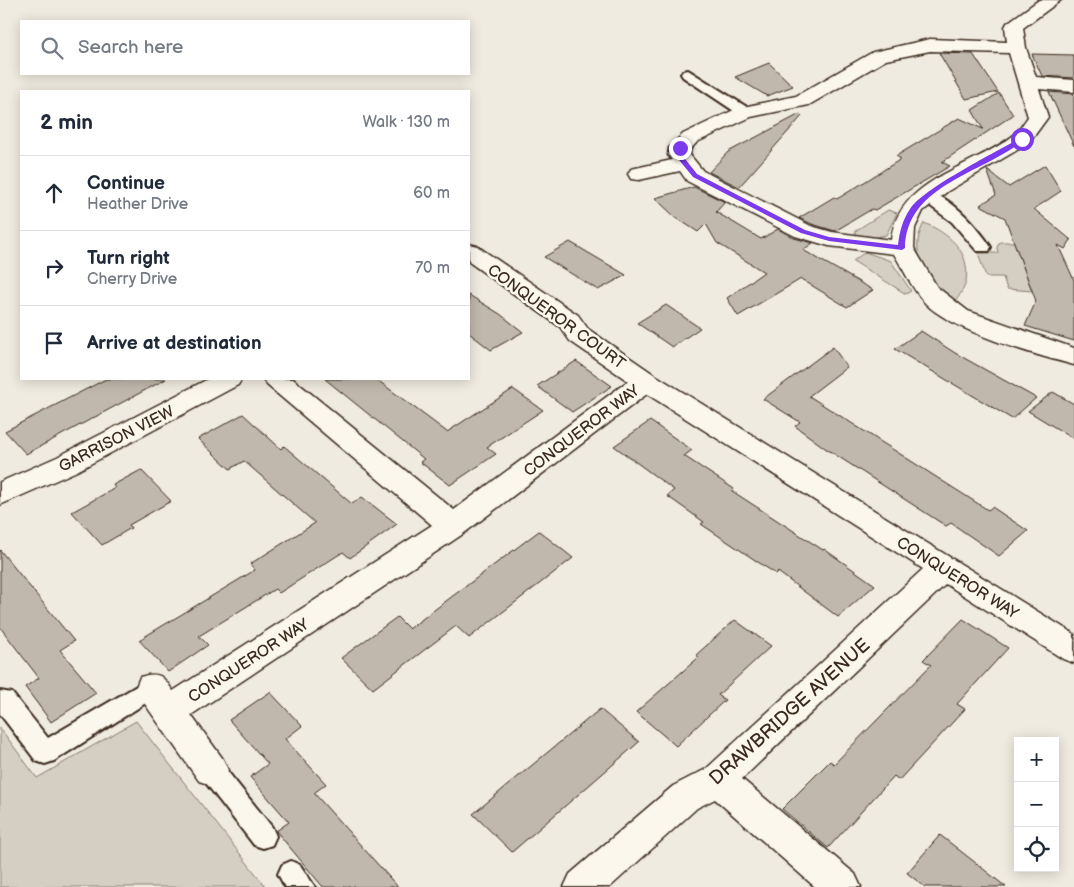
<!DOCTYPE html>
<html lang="en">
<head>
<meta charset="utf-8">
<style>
  body { margin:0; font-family:"Balsamiq Sans",sans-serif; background:#f6f6f7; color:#1f2937 }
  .controls { position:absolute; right:15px; bottom:15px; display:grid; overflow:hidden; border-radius:0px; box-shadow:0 2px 12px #0003 }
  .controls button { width:45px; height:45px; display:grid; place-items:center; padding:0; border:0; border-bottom:1px solid #e0e1e3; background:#fff; color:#1f2937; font:25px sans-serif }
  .stop { position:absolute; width:15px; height:15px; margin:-11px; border:4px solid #7c3aed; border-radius:50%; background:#fff }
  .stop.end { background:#7c3aed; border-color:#fff; box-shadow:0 1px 5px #0008 }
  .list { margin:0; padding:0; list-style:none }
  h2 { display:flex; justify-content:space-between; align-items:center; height:65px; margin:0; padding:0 20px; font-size:21px }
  h2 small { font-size:16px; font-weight:400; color:#747a83 }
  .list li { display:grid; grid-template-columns:32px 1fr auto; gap:15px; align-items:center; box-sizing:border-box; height:75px; padding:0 20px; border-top:1px solid #e0e1e3 }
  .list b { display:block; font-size:19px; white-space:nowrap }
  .list p { margin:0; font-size:16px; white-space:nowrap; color:#747a83 }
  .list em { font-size:16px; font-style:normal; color:#747a83 }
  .icon { flex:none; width:28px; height:28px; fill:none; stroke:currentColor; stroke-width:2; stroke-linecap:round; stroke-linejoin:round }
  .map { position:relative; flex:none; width:1074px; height:887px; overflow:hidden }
  .search { position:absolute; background:#fff; box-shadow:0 2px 12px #0003; left:20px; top:20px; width:450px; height:55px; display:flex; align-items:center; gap:12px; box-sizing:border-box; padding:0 18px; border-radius:0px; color:#747a83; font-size:19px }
  .panel { position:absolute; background:#fff; box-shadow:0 2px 12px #0003; left:20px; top:90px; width:450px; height:290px; border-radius:0px }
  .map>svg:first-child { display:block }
</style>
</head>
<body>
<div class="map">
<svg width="1074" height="887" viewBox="0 0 1074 887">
  <rect width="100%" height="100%" fill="#f0ebe0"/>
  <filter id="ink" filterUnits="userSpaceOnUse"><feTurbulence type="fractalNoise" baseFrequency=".02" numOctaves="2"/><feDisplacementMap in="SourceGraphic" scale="10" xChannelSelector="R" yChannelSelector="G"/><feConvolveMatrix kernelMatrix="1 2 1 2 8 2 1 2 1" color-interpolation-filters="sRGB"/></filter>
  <g filter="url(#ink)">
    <path fill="#d5cec3" stroke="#887c70" d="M888,210l9,3 -11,22 -14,3 -16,-2 -1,-5z
      M924,223c24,10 47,28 42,58 -1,7 -7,15 -11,21 -25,-21 -49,-46 -31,-79z
      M1000,242h14l18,49 -25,-2 -4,-12h-17l-8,-24h20l-1,-6z
      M865,252l26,9 20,30 -5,3 -53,-33z
      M136,721l130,166h-266v-159l37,50z"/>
    <path fill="#c0b8ad" stroke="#3b2a1e" d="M939,53l34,1 25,38 -32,7z
      M1032,54l42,1v23l-32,-2z
      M769,63l24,23 -26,10 -32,-19z
      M1049,92l25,2v52z
      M999,93l14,22 -71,47 8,4 -75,44 -3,-1 -37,22 -23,-7 -13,-6 35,-21 3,2 13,-8 51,-32 -5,-3 63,-38 24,11 -11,-19z
      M800,114l2,2 -63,71 -30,-15 19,-20z
      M1045,165l16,26 -27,18 37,31 -6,9 -7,-4 16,35v61l-49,-15 11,-25 -31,-83 -25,-13 16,-10 -9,-25 22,17z
      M694,187l31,15 -9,10 45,27 17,-10 16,9 19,5 -10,7 70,40 -26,17 -46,-28 -63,37 -11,-18 37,-26 -47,-29 -11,-19 -8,8 -23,-15 -20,-19z
      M570,242l56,33 -28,15 -54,-33z
      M469,295l31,19 23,18 -32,18 -22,-17z
      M666,305l34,23 -28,19 -35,-24z
      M921,331l34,22 81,45 -24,21 -117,-70z
      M833,347l14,20 -38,29 179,114 4,-3 36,24 -29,25 -48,-33 -5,3 -121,-78 -30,-22 5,-4 -37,-23z
      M576,361l36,25 -40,26 -35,-26z
      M106,379h60l-140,75 -21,-23z
      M325,379h51l71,53 66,-43 30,21 -56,37 9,7 -46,31 -30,-23 4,-3z
      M1053,392l21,12v35l-46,-28z
      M243,414l38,35 3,-3 68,58 10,-7 35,27 -47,34 -7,-6 -64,41 -4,-4 -76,47 9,9 -40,27 -29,-32 116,-70 -5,-6 65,-41 -71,-62 -14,8 -32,-30z
      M650,421l42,29 -8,6 50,33 -2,2 91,59 1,-1 51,36 -37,32 -60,-45 -2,2 -75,-50 3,-2 -37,-26 7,-6 -60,-44z
      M141,470l30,31 -42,24 2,3 -29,17 -30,-33 43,-24 -2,-3z
      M539,531l34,27 -104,80 -13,-12 -83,63 -32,-31 56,-41 12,12z
      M0,550l74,91 -14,9 36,43 -45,29 -26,-35 14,-9 -39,-51z
      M963,619l45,29 -51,56 8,5 -66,71 -5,-4 -66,72 -46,-39 48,-48 4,3 97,-99 -8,-5z
      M735,620l36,26 -53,49 7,5 -49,46 -40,-34 63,-55 -3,-2z
      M270,692l32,34 -17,13 41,45 -12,9 84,94h-75l-47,-56 13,-9 -39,-45 18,-13 -39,-44z
      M600,709l39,33 -127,110 -39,-38z
      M940,835l32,25 34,27h-81l-18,-14z"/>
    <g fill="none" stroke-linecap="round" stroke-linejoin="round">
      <defs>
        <path id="lane" d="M688,70l62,39 2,3 -2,3h-10l-57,-38 -2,-3 2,-3z
          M927,191c24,6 51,36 64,56l-2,4h-12l-25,-29 -31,-23 -2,-3 2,-3z
          M152,677l8,3 4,7 -4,7 -106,67 -9,3 -9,-3 -36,-47v-23l12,2 36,45z
          M211,759l9,3 52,65 4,9 -4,9 -9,3 -9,-3 -52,-67 -4,-8 4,-8z
          M291,861l9,4 15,22h-30l-7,-13 4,-9z"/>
        <path id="street" d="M1039,0h22l-38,28 3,20 10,29 38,3v12l-35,-3 9,28 -19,26 -81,48 -25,20 -8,17 -1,20 23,39 31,24 106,37v17c-39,-10 -122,-34 -149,-62 -13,-14 -21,-33 -31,-49l-65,-8 -34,-10 -108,-55 -7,-10 -41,9 -8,-1 -3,-5 3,-5 41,-9 -4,-5 1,-7 14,-14 55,-26 58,-12 77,-44 57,-13 77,3 -2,-15 2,-4zM930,51l79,2 19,64c-4,5 -9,14 -14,18 -41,33 -116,43 -123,105l-59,-8 -21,-6 -108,-55 -13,-16v-5l7,-8 54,-25 58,-12 77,-45z
          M469,244l8,2 101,69 10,14 67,46 419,259v29l-11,-4 -117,-75 -204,195 113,95 6,13h-46l-100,-88 -18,9 -87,79h-46l6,-13 103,-88 33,-17 217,-200 -276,-175 -184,140 -272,181 32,44 5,11 -5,11 -12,4 -12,-4 -59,-84 -4,-10 4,-10c19,-6 23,-1 33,14l259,-166 -165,-140 -4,-6h30l161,131 174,-129 -58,-40 -10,-14 -91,-65z
          M208,379h34l-4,6 -161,86 -77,34v-23l57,-25z"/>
      </defs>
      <use href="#lane" stroke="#3b2a1e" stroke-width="4"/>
      <use href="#street" stroke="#3b2a1e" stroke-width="3"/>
      <use href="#lane" fill="#fbf7ec" fill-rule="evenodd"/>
      <use href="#street" fill="#fbf7ec" fill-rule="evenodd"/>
    </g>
  </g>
  <path fill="#7c3aed" d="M1020,138l5,1c-40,34 -119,45 -120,109l-3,2 -73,-9 -28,-8 -108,-56 -18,-22 2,-9h5v9l15,19 108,56 24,7 69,8c1,-12 5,-26 12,-36 12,-20 86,-57 110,-71z"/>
  <g text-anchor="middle" stroke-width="5" stroke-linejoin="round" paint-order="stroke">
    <g font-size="16" fill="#3b2a1e" stroke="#fbf7ec">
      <text transform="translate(557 316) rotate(36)" y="6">CONQUEROR COURT</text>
      <text transform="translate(581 430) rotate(-37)" y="6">CONQUEROR WAY</text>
      <text transform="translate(116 438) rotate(-27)" y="6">GARRISON VIEW</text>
      <text transform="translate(958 577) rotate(32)" y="6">CONQUEROR WAY</text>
      <text transform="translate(248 660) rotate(-33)" y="6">CONQUEROR WAY</text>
    </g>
    <g font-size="19" fill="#3b2a1e" stroke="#fbf7ec">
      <text transform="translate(789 711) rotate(-42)" y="7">DRAWBRIDGE AVENUE</text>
    </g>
  </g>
</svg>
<div class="controls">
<button>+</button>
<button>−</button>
<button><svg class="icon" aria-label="locate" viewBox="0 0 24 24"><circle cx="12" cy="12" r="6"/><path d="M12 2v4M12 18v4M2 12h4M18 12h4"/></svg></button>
</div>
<div class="stop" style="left:1022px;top:139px"></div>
<div class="stop end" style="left:680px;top:148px"></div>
<div class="search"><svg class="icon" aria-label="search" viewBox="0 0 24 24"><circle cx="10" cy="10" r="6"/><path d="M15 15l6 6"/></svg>Search here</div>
<section class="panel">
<h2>2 min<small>Walk · 130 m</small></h2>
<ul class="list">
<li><svg class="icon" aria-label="ahead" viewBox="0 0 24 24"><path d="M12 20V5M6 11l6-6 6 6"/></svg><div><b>Continue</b><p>Heather Drive</p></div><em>60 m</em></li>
<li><svg class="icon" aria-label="right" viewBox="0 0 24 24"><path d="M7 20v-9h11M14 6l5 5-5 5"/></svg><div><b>Turn right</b><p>Cherry Drive</p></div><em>70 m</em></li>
<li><svg class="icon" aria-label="arrive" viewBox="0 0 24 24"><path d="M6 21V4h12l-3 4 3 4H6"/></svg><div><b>Arrive at destination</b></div></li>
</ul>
</section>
</div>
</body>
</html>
